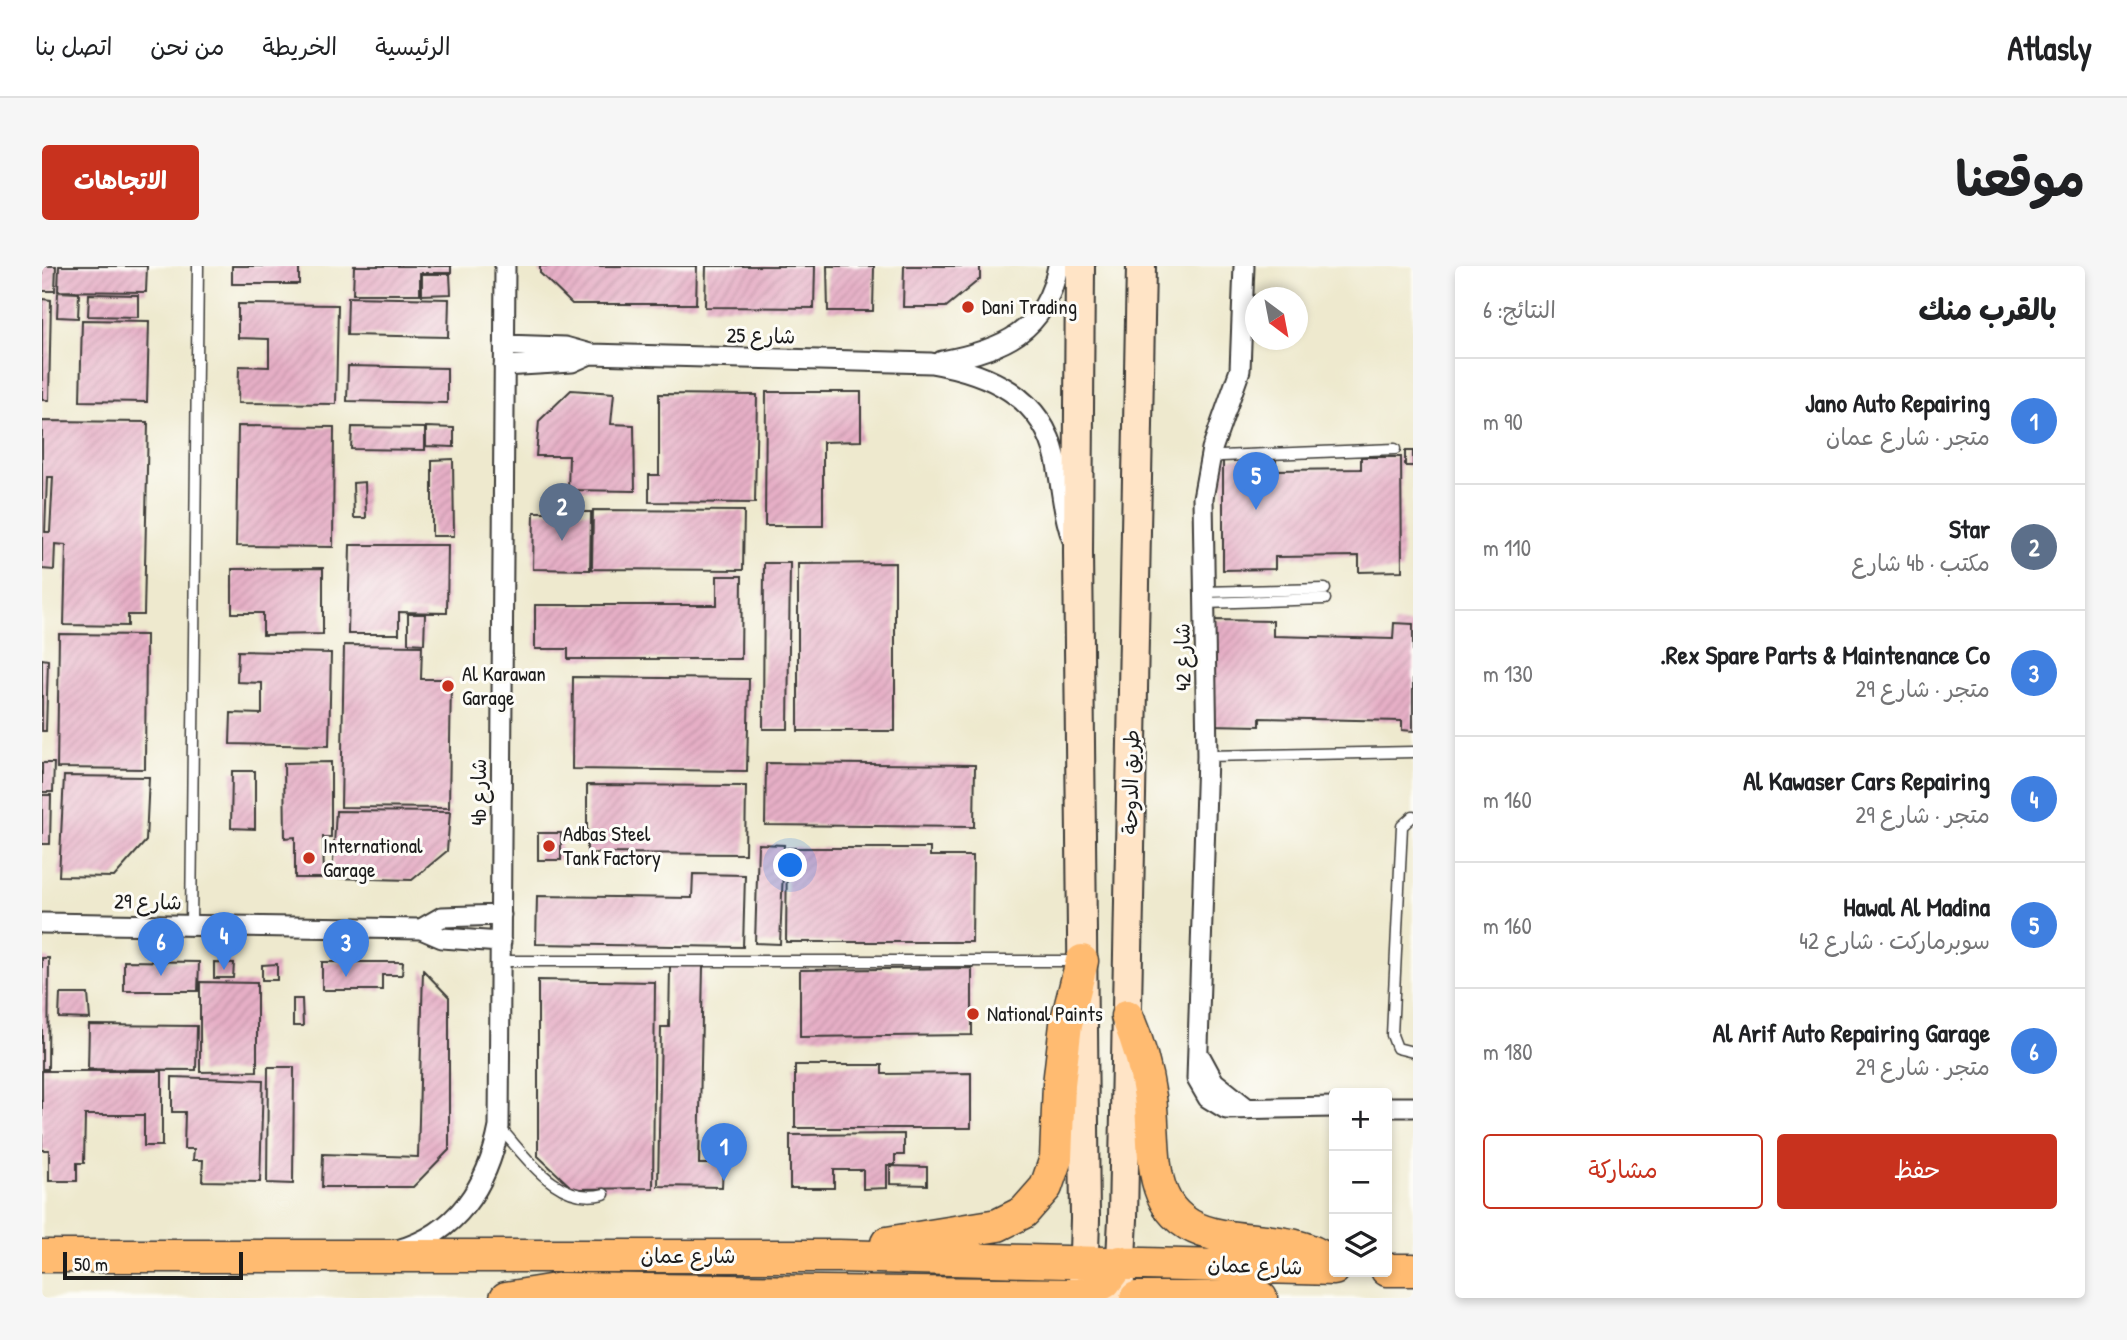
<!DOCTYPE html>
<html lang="ar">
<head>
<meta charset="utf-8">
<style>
  body { margin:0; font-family:"Patrick Hand","Playpen Sans Arabic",sans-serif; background:#f6f6f6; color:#202124; direction:rtl }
  .controls { position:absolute; right:21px; bottom:21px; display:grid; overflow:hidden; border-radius:7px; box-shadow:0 4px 10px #0003 }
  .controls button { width:63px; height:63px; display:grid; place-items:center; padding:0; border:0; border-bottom:2px solid #e0e0e0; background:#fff; color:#202124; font:35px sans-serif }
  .compass { position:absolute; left:1203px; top:21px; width:63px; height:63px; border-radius:50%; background:#fff; box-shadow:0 4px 10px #0003; rotate:148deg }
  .scale { position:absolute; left:21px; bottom:18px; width:180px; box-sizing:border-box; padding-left:7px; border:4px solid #1c1c1c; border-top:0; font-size:19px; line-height:24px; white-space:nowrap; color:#1c1c1c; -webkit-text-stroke:5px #fdfcf7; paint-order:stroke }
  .you { position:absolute; left:749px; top:600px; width:24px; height:24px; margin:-18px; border:5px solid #fff; border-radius:50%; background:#1a73e8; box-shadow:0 0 0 10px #1a73e833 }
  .badge { display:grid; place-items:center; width:46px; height:46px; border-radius:50%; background:#c8321e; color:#fff; font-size:23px; font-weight:700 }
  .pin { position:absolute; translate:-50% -58px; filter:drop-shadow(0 2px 4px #0008) }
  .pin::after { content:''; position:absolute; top:37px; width:24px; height:21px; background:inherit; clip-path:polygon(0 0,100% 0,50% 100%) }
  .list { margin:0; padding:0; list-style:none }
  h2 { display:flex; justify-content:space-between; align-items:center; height:91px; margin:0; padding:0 28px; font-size:30px }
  h2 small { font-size:23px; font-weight:400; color:#757577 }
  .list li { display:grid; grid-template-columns:46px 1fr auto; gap:21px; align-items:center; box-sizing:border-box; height:126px; padding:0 28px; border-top:2px solid #e0e0e0 }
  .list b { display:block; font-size:26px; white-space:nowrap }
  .list p { margin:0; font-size:23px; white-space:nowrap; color:#757577 }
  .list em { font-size:23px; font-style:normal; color:#757577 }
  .actions { display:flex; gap:14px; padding:21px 28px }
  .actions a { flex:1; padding:16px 0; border:2px solid #c8321e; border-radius:7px; text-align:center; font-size:24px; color:#c8321e }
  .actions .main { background:#c8321e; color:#fff }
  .icon { flex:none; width:38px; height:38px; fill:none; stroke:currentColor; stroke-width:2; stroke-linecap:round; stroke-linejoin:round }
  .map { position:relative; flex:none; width:1371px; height:1032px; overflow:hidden; direction:ltr; border-radius:7px }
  header { display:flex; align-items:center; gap:42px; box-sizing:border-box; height:98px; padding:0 35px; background:#fff; border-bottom:2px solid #e0e0e0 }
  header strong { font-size:33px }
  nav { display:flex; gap:38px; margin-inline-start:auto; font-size:24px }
  .intro { display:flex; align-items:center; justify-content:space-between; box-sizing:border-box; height:168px; padding:0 42px }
  h1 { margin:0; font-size:49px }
  .button { padding:18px 32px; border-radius:7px; background:#c8321e; color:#fff; font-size:24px; font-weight:700 }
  main { display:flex; gap:42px; padding:0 42px }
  aside { flex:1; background:#fff; border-radius:7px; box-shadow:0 4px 10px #0003 }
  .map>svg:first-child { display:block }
</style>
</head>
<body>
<header>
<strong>Atlasly</strong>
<nav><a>الرئيسية</a><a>الخريطة</a><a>من نحن</a><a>اتصل بنا</a></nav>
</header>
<div class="intro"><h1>موقعنا</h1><a class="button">الاتجاهات</a></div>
<main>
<aside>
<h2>بالقرب منك<small>النتائج: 6</small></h2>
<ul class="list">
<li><span class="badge" style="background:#3f7fe0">1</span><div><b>Jano Auto Repairing</b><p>متجر · شارع عمان</p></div><em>90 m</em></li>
<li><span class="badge" style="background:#5c6f8a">2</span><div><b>Star</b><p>مكتب · 4b شارع</p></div><em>110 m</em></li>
<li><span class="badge" style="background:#3f7fe0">3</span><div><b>Rex Spare Parts &amp; Maintenance Co.</b><p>متجر · شارع 29</p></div><em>130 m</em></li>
<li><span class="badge" style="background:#3f7fe0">4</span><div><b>Al Kawaser Cars Repairing</b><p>متجر · شارع 29</p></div><em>160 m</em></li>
<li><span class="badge" style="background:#3f7fe0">5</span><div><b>Hawal Al Madina</b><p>سوبرماركت · شارع 42</p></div><em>160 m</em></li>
<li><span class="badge" style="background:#3f7fe0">6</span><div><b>Al Arif Auto Repairing Garage</b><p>متجر · شارع 29</p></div><em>180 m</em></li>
</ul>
<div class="actions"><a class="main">حفظ</a><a>مشاركة</a></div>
</aside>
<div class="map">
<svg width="1371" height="1032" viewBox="0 0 1371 1032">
  <defs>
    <pattern id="building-hatch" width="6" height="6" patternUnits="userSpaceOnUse" patternTransform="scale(1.75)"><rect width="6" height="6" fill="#e6afc6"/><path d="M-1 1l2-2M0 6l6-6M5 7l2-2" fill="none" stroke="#c596aa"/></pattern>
  </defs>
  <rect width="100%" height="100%" fill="#fdfcf7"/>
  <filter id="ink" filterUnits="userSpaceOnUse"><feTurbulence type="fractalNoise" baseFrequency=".0143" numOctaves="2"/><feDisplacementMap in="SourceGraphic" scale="14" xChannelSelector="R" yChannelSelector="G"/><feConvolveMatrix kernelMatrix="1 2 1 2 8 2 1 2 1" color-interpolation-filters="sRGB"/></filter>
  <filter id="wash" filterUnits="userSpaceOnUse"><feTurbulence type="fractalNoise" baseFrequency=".00686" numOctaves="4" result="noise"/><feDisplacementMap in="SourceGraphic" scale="28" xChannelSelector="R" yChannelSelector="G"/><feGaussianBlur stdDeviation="1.57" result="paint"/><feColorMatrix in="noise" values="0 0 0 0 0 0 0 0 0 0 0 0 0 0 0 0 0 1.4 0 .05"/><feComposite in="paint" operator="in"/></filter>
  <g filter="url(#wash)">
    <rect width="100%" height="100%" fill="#eee9ce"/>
    <g id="blocks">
      <path fill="url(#building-hatch)" fill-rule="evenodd" d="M0,0h14l-1,25h-13z
        M17,0h88l-1,26 -88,-1z
        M190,0h67v18h-67z
        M312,0h97v7h-31v21h-67z
        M498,0h157l-1,38h-124l-32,-31z
        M664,0h109l-1,42 -109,-1z
        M785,0h47l-1,45h-45z
        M862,0h76v13l-34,28h-43z
        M380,8h28l1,20 -29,1z
        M16,26l21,1 -1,25 -21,-1z
        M47,28l49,1v22l-50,-1z
        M306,31l101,2 -1,38 -101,-2z
        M0,33l9,1 -2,100h-7z
        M196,38l100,1 -2,99 -98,-1 1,-37 30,1v-28l-31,-1z
        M40,54l67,1 -2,81 -67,-1z
        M306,100l99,2v35l-100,-2z
        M529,124l43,3 -3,31 23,1 1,66 -67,-1 1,-34h-33l3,-35z
        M724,126h95v49l-38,1v84h-58z
        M617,128l98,1 -2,108 -106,-1v-27h10z
        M0,155l106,1 -4,193h-16v11l-64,-1 2,-80 -11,-1 -1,26 -12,-1zM5,211h6l-3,55h-5z
        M196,160l96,1 -1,120 -97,-1z
        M310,161l73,1v22l-74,-1z
        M384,161l28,1v19l-28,-1z
        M1363,185h8v15h-8z
        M1319,191h40l1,114 -43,1v-16l-84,1v12l-52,1v-112h53v12l85,-1z
        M411,193l1,77h-22v-76z
        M323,216l1,36h-12l-1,-35z
        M551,244l151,1 -1,59 -151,-1z
        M492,246h57l-1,58 -57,-1z
        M308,279h98l-1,68 -48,-1v22h-51z
        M722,297h26l-2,166h-25z
        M853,297v168h-97v-167z
        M281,302v66l-60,1v-22h-31v-44z
        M675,310h25l-1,83h-173v-10h-33v-44h182z
        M366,348h17l-1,30 -16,-1z
        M1169,354l62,1v15l120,3 1,-16 19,1v107l-11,-1v-9l-142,-3v8l-51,-1z
        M17,368l87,1 -1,134 -88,-1z
        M302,379l78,1 -1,33h30l-2,129 -108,-1z
        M196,385l93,2 -2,93 -99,-2 1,-31 31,1v-31l-25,-1z
        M0,393l6,1 -2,71h-4z
        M531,411l176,2 -2,92 -175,-2z
        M289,496v75h-8l1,41h-29v-41l-10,1 -1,-75z
        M0,497h12l-1,29h-11z
        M724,497l209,2 -1,62 -209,-2z
        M190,505h23v58l-24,-1z
        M22,510l85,1 -3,64 -32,36 -55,-1z
        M545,519l159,1 -1,68 -158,-1z
        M0,529h9l-1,49h-8z
        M294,545l114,1 -3,39 -35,29 -80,-2z
        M496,567h23v27h-23z
        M716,578l26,1 -4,99 -25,-1z
        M745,582h143v8h43l-1,86h-186z
        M651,608l52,1 -2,72 -207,-3 1,-48 155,2z
        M0,692h7l-1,111h-6z
        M82,695l75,1 -1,29h-74z
        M172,696l20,1 -1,15h-19z
        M280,696h81l-1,13h-20v15h-60z
        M235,698v16h-15v-15z
        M628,699l33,1 -4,198h24l-1,23 -64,-1 3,-159h8z
        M930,702v67l-172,2v-67z
        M381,704l26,27v153l-36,37h-91l1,-33 95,3z
        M496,714l117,2 -2,206 -80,1 -35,-33z
        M158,716l57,1v88l-57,1z
        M18,728h28l2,25 -31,-1z
        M251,733h9l1,27h-10z
        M47,759l108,1 -1,44 -108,-1z
        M753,799h87v9l89,-1v55h-176z
        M226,801h26l-1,117 -26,-1z
        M0,805h120v75h-18v-31h-59l-1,48h-7v18h-28v-31h-7z
        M130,811l91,3 -3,102 -58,-1 1,-21h-10l1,-11h-10l1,-37h-13z
        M862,868v21h-9v10h-8v23l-24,1v-19h-29v18h-44v-53z
        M848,900l37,1v18l-37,-1z"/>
    </g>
  </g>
  <g filter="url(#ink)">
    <use href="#blocks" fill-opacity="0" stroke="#3c3b37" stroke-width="2"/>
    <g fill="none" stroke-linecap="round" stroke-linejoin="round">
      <defs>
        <path id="service" d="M1169,193l10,-3 174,-7
          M1162,326l121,-3
          M1163,337l120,-4
          M1165,490l206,-4
          M1371,550l-11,10 -10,209 5,13 16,4
          M149,659l7,-659
          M458,695h578
          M457,861c28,30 58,79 105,67"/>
        <path id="minor" d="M1202,0l-4,104 -28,79 -9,49 4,258 -10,323 11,19 18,11 108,-2
          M462,79l61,2 25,7 341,9c58,10 111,33 125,96 6,27 6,53 16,79
          M900,95c60,-11 104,-29 116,-95
          M462,100l68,-4 18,-8
          M0,657l379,6 21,9 59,4
          M379,663l21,-12 59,-2
          M1159,792l13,24 34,27
          M1345,841h26
          M355,984c60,-16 91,-65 102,-123l6,-861"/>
        <path id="secondary" d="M1038,0l-2,286 7,667 -2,66
          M1077,1032l4,-79 18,-953"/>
        <path id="primary" d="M1085,750c11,26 19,53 23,81 7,54 -8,120 63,137 40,10 82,2 117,28
          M845,977l111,-18 26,-13 22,-25 10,-29 3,-74 7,-60 16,-63
          M0,990h796l496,13
          M1345,1004h26
          M464,1032l56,-9 520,6 23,-13 15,-20
          M1094,1032h125"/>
      </defs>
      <use href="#service" stroke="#3c3b37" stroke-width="13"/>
      <use href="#minor" stroke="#3c3b37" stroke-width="23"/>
      <use href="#secondary" stroke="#3c3b37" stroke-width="32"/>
      <use href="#primary" stroke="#3c3b37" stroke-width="35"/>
      <use href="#service" stroke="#fff" stroke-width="10"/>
      <use href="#minor" stroke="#fff" stroke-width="19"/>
      <use href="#secondary" stroke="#ffe4c6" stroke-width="28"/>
      <use href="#primary" stroke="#ffbb71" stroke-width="32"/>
    </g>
  </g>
  <g fill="#c8321e" stroke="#fdfcf7" stroke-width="2.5">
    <circle cx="926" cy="41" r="7"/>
    <circle cx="406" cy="420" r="7"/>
    <circle cx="507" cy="580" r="7"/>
    <circle cx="267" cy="592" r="7"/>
    <circle cx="931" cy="748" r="7"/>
  </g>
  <g text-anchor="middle" stroke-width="6" stroke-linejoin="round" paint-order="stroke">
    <g font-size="21" fill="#1c1c1c" stroke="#fdfcf7" text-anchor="start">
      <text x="940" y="48">Dani Trading</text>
      <text x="420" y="415">Al Karawan<tspan x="420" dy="24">Garage</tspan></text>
      <text x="521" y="575">Adbas Steel<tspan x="521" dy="24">Tank Factory</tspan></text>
      <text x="281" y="587">International<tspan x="281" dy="24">Garage</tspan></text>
      <text x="945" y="755">National Paints</text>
    </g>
    <g font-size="21" fill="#1c1c1c" stroke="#fdfcf7">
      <text transform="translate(719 70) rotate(1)" y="7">شارع 25</text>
      <text transform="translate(1141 391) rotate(-91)" y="7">شارع 42</text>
      <text transform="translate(1089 516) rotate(-89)" y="7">طريق الدوحة</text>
      <text transform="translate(437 526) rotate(-90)" y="7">4b شارع</text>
      <text transform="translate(106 636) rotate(1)" y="7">شارع 29</text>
      <text x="646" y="997">شارع عمان</text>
      <text transform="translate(1213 1000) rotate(2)" y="7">شارع عمان</text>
    </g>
  </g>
</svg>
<div class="controls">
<button>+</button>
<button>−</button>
<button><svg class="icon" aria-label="layers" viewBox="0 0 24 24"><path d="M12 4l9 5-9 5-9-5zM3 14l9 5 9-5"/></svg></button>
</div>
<svg class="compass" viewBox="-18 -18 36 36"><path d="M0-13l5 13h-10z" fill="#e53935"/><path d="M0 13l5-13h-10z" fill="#757577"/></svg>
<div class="scale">50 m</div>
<div class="you"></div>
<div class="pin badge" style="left:682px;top:915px;background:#3f7fe0">1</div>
<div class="pin badge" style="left:520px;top:275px;background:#5c6f8a">2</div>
<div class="pin badge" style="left:304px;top:711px;background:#3f7fe0">3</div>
<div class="pin badge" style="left:182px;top:704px;background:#3f7fe0">4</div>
<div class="pin badge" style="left:1214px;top:244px;background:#3f7fe0">5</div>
<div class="pin badge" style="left:119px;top:710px;background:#3f7fe0">6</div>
</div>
</main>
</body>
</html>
